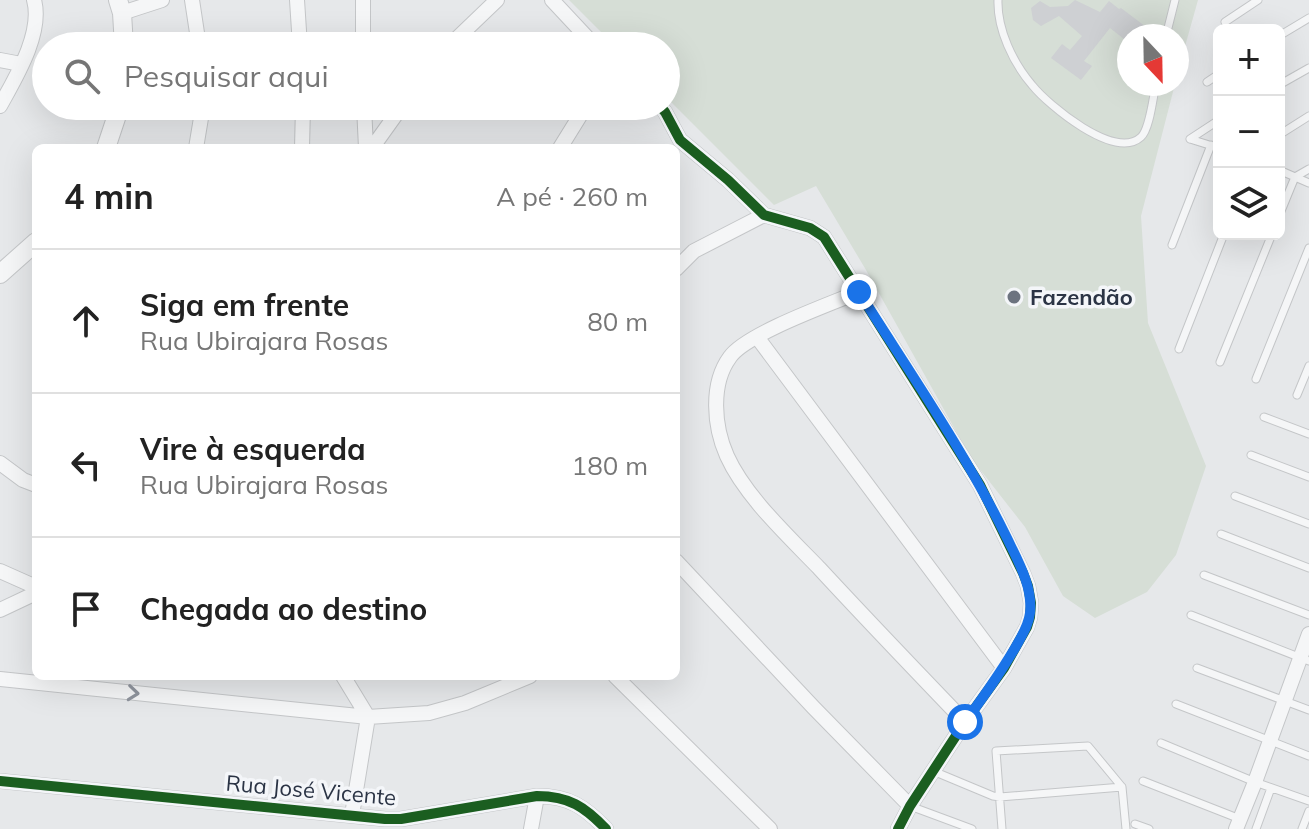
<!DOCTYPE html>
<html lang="pt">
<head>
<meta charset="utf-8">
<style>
  body { margin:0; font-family:Mulish,sans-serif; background:#f2f2f2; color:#222 }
  .controls { position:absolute; right:24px; top:24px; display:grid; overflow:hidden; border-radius:12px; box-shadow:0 8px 32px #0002 }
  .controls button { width:72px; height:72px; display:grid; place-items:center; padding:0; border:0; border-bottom:2px solid #e0e0e0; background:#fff; color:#222; font:40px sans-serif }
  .compass { position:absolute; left:1117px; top:24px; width:72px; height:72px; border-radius:50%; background:#fff; box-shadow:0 8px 32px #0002; rotate:158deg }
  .stop { position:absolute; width:24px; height:24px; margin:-18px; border:6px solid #1a73e8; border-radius:50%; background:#fff }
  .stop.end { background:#1a73e8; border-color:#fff; box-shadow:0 2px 8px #0008 }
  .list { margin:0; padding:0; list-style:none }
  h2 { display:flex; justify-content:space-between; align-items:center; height:104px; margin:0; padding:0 32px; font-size:34px }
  h2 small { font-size:26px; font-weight:400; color:#767676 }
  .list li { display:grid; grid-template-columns:52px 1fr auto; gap:24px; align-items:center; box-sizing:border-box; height:144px; padding:0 32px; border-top:2px solid #e0e0e0 }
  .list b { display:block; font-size:30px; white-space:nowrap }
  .list p { margin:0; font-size:26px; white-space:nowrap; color:#767676 }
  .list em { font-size:26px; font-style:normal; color:#767676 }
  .icon { flex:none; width:44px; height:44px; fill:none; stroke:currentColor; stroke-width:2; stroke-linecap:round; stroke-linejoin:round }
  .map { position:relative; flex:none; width:1309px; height:829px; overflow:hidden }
  .search { position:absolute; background:#fff; box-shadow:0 8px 32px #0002; left:32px; top:32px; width:648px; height:88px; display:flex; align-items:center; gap:20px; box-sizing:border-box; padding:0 28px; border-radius:44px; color:#767676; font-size:30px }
  .panel { position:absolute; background:#fff; box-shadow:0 8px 32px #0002; left:32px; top:144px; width:648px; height:536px; border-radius:12px }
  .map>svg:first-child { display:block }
</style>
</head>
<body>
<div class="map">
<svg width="1309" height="829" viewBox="0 0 1309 829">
  <rect width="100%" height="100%" fill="#e6e8ea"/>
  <path fill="#d6ded6" d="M569,0h629l-21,75v-39h-48v48h46l-34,132 7,107 58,143 -30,89 -29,37 -52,26 -32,-22 -38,-69 -54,-69 -105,-188 -50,-84 -42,19 -108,-108v-51h-51z"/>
  <path fill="#ced0d3" d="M1075,0l25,12 9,-11 10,8 2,-1 37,28h-29v7l-19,-15 -26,33 8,5 -11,14 -30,-22 11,-14 8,6 12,-14 -23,-20 -18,10 -8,-6 -2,-12 9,-7 10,6 18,-1z"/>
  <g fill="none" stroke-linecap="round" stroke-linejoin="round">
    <defs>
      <path id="service" d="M998,0c-1,29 15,63 34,85 16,20 83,76 109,52 9,-8 12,-41 15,-53
        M1225,22l33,-22
        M1166,36l9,-36
        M1279,36l30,-18
        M1207,82l12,-8
        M1279,85l30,-17
        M1279,135l30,-19
        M1190,139l29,-19
        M1190,139l29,9
        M1279,170l30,13
        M1279,216l16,-39 14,-8
        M1172,245l39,-100
        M1179,349l45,-115
        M1220,362l52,-128
        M1256,379l53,-131
        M1297,395l12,-29
        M1264,417l45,17
        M1251,455l58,22
        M1235,496l74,28
        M1221,534l88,34
        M1204,575l105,40
        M1191,615l118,46
        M1197,668l112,42
        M1176,704l133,52
        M1161,743l94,39 54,19
        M933,771l60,25 7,1 122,-10
        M1143,781l97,38
        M910,806l62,23
        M1135,824l14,5
        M1002,829l-6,-78 92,-5 34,41 4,42
        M1256,829l15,-41
        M1302,829l7,-18"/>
      <path id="minor" d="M192,0l7,46
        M297,0l3,46
        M552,0l43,46
        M122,13l40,-13
        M363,46v-46
        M449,46l48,-46
        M0,60l21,4
        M0,106c16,-29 43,-73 34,-106
        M364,106l2,42
        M660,106l5,6 15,28 48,40 36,35 46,13 14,9 156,248 43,88 5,13 3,17 -1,14 -3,10 -23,41 -39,54 -55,84 -12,23
        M196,148l7,-42
        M302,148l1,-42
        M372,148l30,-42
        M560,148l26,-42
        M676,269l18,-18 70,-36
        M859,292c-29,12 -113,42 -129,65 -20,27 -16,70 -3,99 18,40 61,80 92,112 48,52 97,103 146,154
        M757,337l247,331
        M0,463l23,17 13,5
        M676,561l138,147 96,98
        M0,571l36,16
        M0,610l36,-17
        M343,676l25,41
        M615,676l155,153
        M0,679l368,38 61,-4 36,-10 65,-27
        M0,781l385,38h16l136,-23c32,0 48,11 69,33
        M352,815l16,-98
        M531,829l6,-33
        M1236,829l19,-47 54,-148"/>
      <path id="tertiary" d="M118,0l4,13 2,33
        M106,148l14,-42
        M0,274l36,-32"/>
    </defs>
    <use href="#service" stroke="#c4c6c8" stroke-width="9"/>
    <use href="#minor" stroke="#c4c6c8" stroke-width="16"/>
    <use href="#tertiary" stroke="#c4c6c8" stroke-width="20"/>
    <use href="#service" stroke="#f5f6f7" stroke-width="7"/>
    <use href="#minor" stroke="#f5f6f7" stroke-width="14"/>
    <use href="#tertiary" stroke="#f5f6f7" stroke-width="18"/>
    <defs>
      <path id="cycleway" d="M660,106l5,6 15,28 48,40 36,35 46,13 14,9 156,248 43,88 5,13 3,17 -1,14 -3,10 -23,41 -39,54 -55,84 -12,23
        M0,781l385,38h16l136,-23c32,0 48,11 69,33"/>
    </defs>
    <use href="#cycleway" stroke="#f4f6f9" stroke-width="15"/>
    <use href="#cycleway" stroke="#1b5e20" stroke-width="10"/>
  </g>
  <defs><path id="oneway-chevron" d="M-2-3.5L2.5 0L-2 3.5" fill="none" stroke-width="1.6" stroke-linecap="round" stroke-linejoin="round" transform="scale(2)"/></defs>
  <use stroke="#90959e" href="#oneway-chevron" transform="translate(133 693) rotate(6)"/>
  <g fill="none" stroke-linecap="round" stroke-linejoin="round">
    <path stroke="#1a73e8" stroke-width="10" d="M859,292c51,81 106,160 148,246 11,23 26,49 23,75 -1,10 -6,19 -11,28 -16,29 -35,55 -54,81"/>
  </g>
  <circle fill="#6c737f" stroke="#f4f6f9" stroke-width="3" cx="1014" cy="297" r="8"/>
  <g text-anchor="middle" stroke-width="7" stroke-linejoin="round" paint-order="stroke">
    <g font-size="22" font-weight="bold" fill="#2b3445" stroke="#f4f6f9" text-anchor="start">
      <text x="1030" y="305">Fazendão</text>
    </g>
    <g font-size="22" fill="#2b3445" stroke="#f4f6f9">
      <text transform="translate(311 790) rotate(5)" y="8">Rua José Vicente</text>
    </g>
  </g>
</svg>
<div class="controls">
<button>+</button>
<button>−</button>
<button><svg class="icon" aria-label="layers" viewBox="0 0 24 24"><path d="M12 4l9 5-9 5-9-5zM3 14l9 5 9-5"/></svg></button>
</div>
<svg class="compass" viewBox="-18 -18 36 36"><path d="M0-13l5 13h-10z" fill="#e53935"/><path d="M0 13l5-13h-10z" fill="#767676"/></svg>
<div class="stop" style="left:965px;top:722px"></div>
<div class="stop end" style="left:859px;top:292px"></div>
<div class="search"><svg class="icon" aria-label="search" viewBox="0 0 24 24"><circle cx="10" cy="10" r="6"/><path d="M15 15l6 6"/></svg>Pesquisar aqui</div>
<section class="panel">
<h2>4 min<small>A pé · 260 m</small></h2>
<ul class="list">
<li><svg class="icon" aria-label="ahead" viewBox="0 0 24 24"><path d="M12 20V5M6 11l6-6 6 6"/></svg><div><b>Siga em frente</b><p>Rua Ubirajara Rosas</p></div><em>80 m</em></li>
<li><svg class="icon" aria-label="left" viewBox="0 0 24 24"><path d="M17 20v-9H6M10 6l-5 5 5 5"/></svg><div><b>Vire à esquerda</b><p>Rua Ubirajara Rosas</p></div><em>180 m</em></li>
<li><svg class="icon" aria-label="arrive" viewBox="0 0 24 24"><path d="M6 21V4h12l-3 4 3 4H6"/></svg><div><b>Chegada ao destino</b></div></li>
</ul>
</section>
</div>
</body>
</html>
